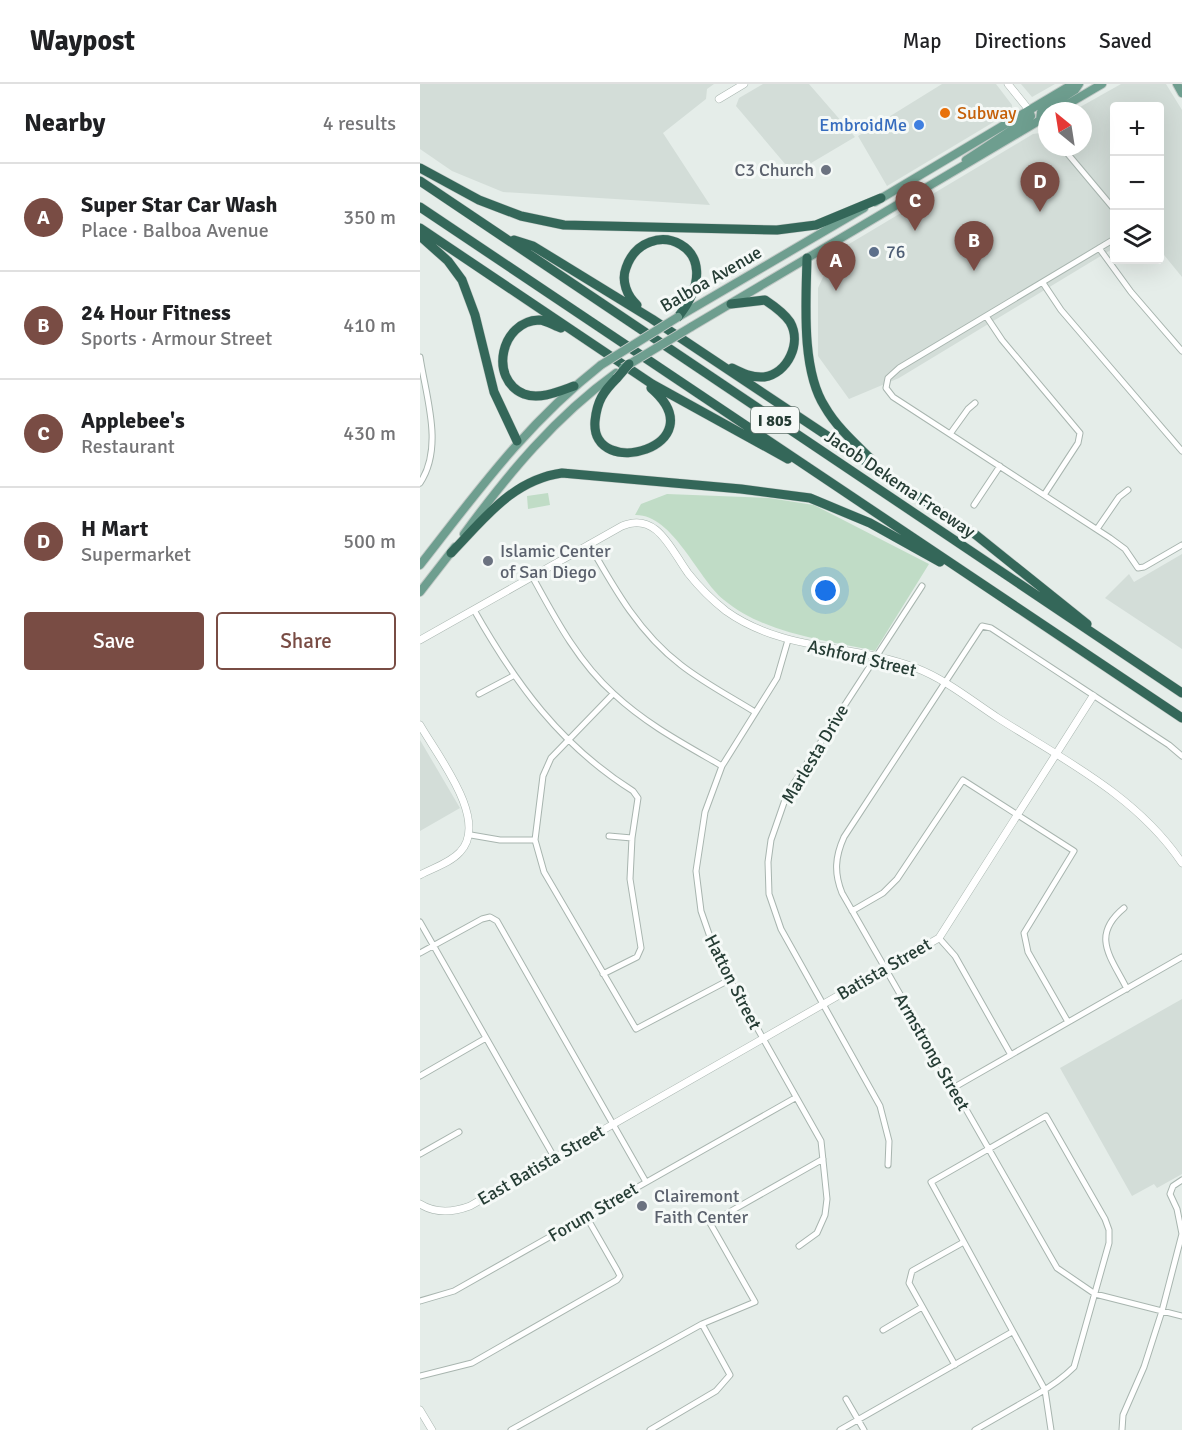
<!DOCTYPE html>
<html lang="en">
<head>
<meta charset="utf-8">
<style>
  body { margin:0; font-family:Signika,sans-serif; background:#f6f6f6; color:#202124 }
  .controls { position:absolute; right:18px; top:18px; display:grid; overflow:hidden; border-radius:6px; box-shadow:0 6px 24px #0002 }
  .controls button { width:54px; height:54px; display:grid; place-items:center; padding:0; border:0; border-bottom:2px solid #e0e0e0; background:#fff; color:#202124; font:30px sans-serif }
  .compass { position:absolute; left:618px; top:18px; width:54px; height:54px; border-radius:50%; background:#fff; box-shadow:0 6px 24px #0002; rotate:330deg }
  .you { position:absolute; left:406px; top:507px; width:21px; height:21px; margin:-15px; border:4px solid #fff; border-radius:50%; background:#1a73e8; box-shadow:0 0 0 9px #1a73e833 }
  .badge { display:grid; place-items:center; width:39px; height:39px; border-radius:50%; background:#794c44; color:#fff; font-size:20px; font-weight:700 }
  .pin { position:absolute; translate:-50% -50px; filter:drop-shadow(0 2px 3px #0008) }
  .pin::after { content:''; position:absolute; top:32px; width:21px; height:18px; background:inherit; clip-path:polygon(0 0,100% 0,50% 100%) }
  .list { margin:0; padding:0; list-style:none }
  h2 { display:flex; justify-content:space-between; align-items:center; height:78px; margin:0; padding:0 24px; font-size:26px }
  h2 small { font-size:20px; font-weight:400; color:#757577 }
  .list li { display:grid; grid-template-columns:39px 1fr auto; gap:18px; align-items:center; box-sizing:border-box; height:108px; padding:0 24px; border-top:2px solid #e0e0e0 }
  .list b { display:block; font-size:22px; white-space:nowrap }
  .list p { margin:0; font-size:20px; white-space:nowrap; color:#757577 }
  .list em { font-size:20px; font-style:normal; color:#757577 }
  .actions { display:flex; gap:12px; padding:18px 24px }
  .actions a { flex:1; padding:14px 0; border:2px solid #794c44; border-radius:6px; text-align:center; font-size:21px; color:#794c44 }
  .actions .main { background:#794c44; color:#fff }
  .icon { flex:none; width:33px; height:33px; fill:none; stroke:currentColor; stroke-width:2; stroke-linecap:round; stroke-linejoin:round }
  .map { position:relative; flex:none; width:762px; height:1346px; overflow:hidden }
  header { display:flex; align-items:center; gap:36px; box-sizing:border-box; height:84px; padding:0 30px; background:#fff; border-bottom:2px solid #e0e0e0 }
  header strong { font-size:28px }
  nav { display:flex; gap:33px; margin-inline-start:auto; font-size:21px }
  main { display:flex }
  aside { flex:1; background:#fff }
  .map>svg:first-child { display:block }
</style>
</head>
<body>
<header>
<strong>Waypost</strong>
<nav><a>Map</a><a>Directions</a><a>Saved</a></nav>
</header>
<main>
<aside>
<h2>Nearby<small>4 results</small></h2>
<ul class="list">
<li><span class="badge">A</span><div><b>Super Star Car Wash</b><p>Place · Balboa Avenue</p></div><em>350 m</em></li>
<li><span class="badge">B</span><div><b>24 Hour Fitness</b><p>Sports · Armour Street</p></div><em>410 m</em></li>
<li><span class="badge">C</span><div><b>Applebee's</b><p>Restaurant</p></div><em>430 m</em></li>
<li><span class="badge">D</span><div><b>H Mart</b><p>Supermarket</p></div><em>500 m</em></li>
</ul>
<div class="actions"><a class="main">Save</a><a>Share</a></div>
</aside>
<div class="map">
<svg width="762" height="1346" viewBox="0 0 762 1346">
  <rect width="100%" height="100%" fill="#e5ede9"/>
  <path fill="#d3ddd8" d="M0,0h294l-7,5 -1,10 -43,34 47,72 -207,-13 -51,-21 -32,-22z
    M343,0h46l46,53 -59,35 -5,-1 -55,-65 3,-8z
    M522,0h54l16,21v6l-125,75 -29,-50z
    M601,0h34l-23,13z
    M701,0h45l16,26v167l-22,-27v-144h-46v142l-215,130 -50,21 -31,-43v-68l16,-35 199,-119 14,-2v15h36v-36h-10z
    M762,470v95l-77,-51 24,-24 5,8z
    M0,656l40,68 -40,23z
    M762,915v175l-25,14 -3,-4 -22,12 -72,-128z"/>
  <path fill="#c0dcc6" d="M128,409l2,12 -22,4 -1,-13z
    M247,410l102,4 45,7 115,59 -54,87c-50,-11 -110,-17 -151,-51 -27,-22 -51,-86 -89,-85l6,-11z"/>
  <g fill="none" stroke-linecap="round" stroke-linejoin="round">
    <defs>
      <path id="minor" d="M620,36l7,9
        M642,63l52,62
        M691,157l-212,127 -11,10 -2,10 7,9 217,141 15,11 13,19 6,-1 38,-22
        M679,164l32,44 51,59
        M623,199l18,27 121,141
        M566,232l16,24 78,93 -2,10 -34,52
        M0,273c6,40 24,90 0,126
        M530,350l18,-25 7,-6
        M554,421l26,-39
        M677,445l22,-32 9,-7
        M169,460c25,44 50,89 92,121 23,18 50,32 74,47
        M112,492c23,42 46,86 82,118 32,30 70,50 108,72
        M54,526c42,74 86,135 159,181l5,7 -6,40 -2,41 11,69 -4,9 -34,17
        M368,556l-11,38 -55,88 -17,46 -9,59 5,40 16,46 104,184 6,58 -2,16 -8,18 -18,13
        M59,610l34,-18
        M193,610l-62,64 -8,18 -8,64 9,32 92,157 93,-49
        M762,672l-13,-11 -178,-117 -9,-2 -138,211c-9,20 -10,36 -2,56l215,375 38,26 87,22
        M51,751l29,5h35
        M189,752l23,2
        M704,824c-34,28 -13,49 3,81
        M432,827l31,-18 14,-14 66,-99 111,71 -50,82 4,19 40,70
        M0,838l134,235
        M519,854l16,18 56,99
        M0,869l62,-34 8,-2 7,4 149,261
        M0,992l66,-38
        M533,1004l229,-131
        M0,1070l39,-22
        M468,1081l1,-24 -9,-35 -99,-177 -12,-35 -1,-32 3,-22 16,-46 135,-208
        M0,1217l34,-10 341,-193
        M463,1246l39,-23
        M535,1281l-46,-82 3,-12 50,-28
        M0,1292l52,-13 145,-83 3,-4 -3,-6 -31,-54
        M426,1315l18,31
        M91,1346l191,-106 53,-22 -45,-79 113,-64
        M230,1346l66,-39 14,-16 -28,-51
        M420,1346l172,-98
        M555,1346l61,-35c14,-8 26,-16 38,-28l35,-124v-13l-4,-11 -59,-103 -115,66 114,208 6,40
        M702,1346l1,-15 21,-48 18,-56 20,-77 -5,-25 -7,-15 3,-8 9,-6"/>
      <path id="tertiary" d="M588,0l21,26
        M299,15l25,-15
        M0,556l202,-114c35,-15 49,24 66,47 11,14 24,27 38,38 57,41 128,33 190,57 29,11 56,33 82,50 66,42 139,78 184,145
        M0,641c17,30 70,96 40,127 -10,11 -27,16 -40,23
        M0,1120c16,10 34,8 50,2l469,-268 154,-242
        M0,1326l12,20"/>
      <path id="primary" d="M757,0l5,9
        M636,27l46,-27
        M620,36l1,-8 34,-22 4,-6
        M546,76l61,-40 4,-4 -2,-6
        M455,118l198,-118
        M258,233l186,-109
        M271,243l356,-211
        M44,450c44,-60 91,-117 152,-161
        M0,481c58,-74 106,-141 181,-200
        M0,508l35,-45"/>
      <path id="motorway" d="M0,84l59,32 42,16 43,9 213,5 39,-5 65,-27
        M0,97l762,512
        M0,123l762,511
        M0,144l232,156 136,75
        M0,152l28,25 14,19 13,35 19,77 23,49
        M94,156l19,6 119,73 324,216 111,89
        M387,174c-1,44 -6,112 18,149 12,21 32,38 49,55
        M311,220l34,-4c9,6 19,13 25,22 12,21 -2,51 -26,55 -12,1 -22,-4 -32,-9
        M217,221c-10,-9 -16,-24 -11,-37 19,-56 109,-23 52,49
        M141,244c-6,-2 -16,-8 -22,-8 -38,1 -51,59 -15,74 16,6 36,-3 50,-8
        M197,294c-14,14 -20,23 -22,43 -5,61 123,25 56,-33
        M31,469c33,-34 61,-73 111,-80l179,16 69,9 60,25 70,39"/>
    </defs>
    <use href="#minor" stroke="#a8b5af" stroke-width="7"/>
    <use href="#tertiary" stroke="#a8b5af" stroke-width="8"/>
    <use href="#primary" stroke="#c2c9c6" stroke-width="10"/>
    <use href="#motorway" stroke="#c2c9c6" stroke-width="10"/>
    <use href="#minor" stroke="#fff" stroke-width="5"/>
    <use href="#tertiary" stroke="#fff" stroke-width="7"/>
    <use href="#primary" stroke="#6e9e8f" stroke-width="8"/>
    <use href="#motorway" stroke="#346759" stroke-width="9"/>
    <defs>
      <path id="primary-bridge" d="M181,281l77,-48
        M203,284l68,-41"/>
      <path id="motorway-bridge" d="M197,294l12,-14"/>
    </defs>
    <use href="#primary-bridge" stroke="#c2c9c6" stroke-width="10" stroke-linecap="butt"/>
    <use href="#motorway-bridge" stroke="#c2c9c6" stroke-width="10" stroke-linecap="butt"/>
    <use href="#primary-bridge" stroke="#6e9e8f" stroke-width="8"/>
    <use href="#motorway-bridge" stroke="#346759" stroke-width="9"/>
  </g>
  <circle fill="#e8710a" stroke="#f5f9f7" stroke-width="2" cx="525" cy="29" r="6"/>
  <circle fill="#3f7fe0" stroke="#f5f9f7" stroke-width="2" cx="499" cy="41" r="6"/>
  <g fill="#6b7280" stroke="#f5f9f7" stroke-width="2">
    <circle cx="406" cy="86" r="6"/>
    <circle cx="68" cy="477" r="6"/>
    <circle cx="222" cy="1122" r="6"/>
  </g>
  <circle fill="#5c6f8a" stroke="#f5f9f7" stroke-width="2" cx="454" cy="168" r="6"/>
  <g text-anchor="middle" stroke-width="6" stroke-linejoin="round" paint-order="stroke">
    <rect fill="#f5f9f7" stroke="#64756f" stroke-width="1.5" x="331" y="323" width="48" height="26" rx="4.5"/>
    <g font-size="16" font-weight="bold" fill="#263d35">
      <text x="355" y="342">I 805</text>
    </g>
    <g font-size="18" fill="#c56008" stroke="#f5f9f7" text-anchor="start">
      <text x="537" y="35">Subway</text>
    </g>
    <g font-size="18" fill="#366cbe" stroke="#f5f9f7" text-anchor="end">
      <text x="487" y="47">EmbroidMe</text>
    </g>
    <g font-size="18" fill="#5b616d" stroke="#f5f9f7" text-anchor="start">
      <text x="394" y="92" text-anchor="end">C3 Church</text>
      <text x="80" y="473">Islamic Center<tspan x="80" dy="21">of San Diego</tspan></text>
      <text x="234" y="1118">Clairemont<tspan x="234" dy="21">Faith Center</tspan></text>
    </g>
    <g font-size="18" fill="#4e5e75" stroke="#f5f9f7" text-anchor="start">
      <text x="466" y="174">76</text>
    </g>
    <g font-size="18" fill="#263d35" stroke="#f5f9f7">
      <text transform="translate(291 195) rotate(-30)" y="6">Balboa Avenue</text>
      <text transform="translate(480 400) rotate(34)" y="6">Jacob Dekema Freeway</text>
      <text transform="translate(442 574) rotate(13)" y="6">Ashford Street</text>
      <text transform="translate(395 670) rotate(-59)" y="6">Marlesta Drive</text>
      <text transform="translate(464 885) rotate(-30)" y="6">Batista Street</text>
      <text transform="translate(313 898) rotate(63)" y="6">Hatton Street</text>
      <text transform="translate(512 968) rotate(60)" y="6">Armstrong Street</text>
      <text transform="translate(121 1081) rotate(-30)" y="6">East Batista Street</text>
      <text transform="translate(173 1128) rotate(-30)" y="6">Forum Street</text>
    </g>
  </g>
</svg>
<div class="controls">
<button>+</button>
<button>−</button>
<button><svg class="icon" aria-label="layers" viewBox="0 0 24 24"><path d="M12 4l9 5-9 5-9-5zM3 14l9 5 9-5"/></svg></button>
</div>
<svg class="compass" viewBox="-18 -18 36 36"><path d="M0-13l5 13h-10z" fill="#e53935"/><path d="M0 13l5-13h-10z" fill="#757577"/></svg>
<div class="you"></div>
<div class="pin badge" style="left:416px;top:207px">A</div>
<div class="pin badge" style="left:554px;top:187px">B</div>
<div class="pin badge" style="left:495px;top:147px">C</div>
<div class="pin badge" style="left:620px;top:128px">D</div>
</div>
</main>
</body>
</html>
